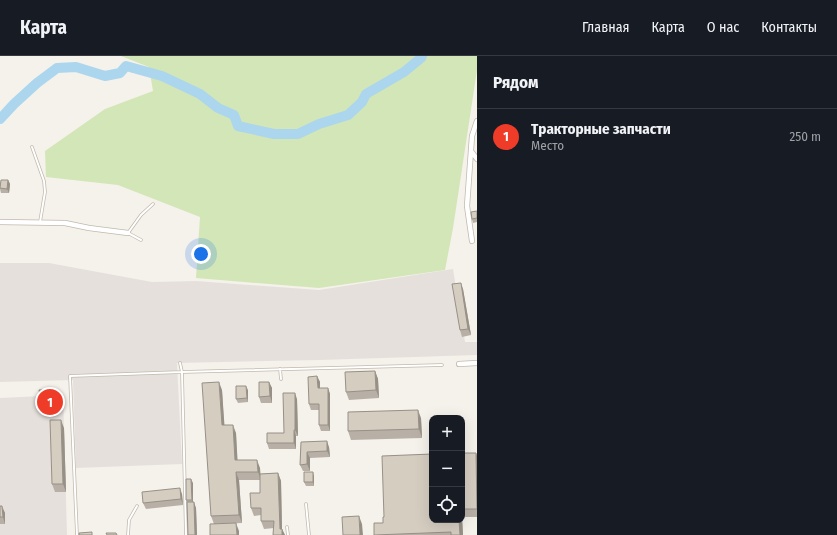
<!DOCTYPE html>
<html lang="ru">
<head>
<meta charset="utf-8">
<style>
  body { margin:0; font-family:"Fira Sans Condensed",sans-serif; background:#242831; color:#f1f3f6 }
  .controls { position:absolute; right:12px; bottom:12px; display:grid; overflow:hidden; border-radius:8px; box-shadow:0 4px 16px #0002 }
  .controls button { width:36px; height:36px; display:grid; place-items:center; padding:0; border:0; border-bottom:1px solid #363941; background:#171b24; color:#f1f3f6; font:20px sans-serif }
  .you { position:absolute; left:201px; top:198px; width:14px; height:14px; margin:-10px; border:3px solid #fff; border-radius:50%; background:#1a73e8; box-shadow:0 0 0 6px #1a73e833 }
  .badge { display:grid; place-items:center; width:26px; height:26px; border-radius:50%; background:#ef3c28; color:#fff; font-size:13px; font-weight:700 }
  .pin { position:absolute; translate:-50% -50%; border:2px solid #fff; box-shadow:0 1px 4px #0006 }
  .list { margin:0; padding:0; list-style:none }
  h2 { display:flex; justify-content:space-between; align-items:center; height:52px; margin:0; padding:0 16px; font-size:17px }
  h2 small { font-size:13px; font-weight:400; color:#9ea1a6 }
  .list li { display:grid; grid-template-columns:26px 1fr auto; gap:12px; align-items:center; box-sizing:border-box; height:56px; padding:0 16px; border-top:1px solid #363941 }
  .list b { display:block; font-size:15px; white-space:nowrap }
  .list p { margin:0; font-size:13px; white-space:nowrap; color:#9ea1a6 }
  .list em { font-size:13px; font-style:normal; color:#9ea1a6 }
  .icon { flex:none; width:22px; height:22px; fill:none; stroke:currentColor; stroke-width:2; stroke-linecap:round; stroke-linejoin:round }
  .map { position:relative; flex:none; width:477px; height:479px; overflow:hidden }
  header { display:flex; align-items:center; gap:24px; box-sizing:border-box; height:56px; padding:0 20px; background:#171b24; border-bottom:1px solid #363941 }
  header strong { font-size:19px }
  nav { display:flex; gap:22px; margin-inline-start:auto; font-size:14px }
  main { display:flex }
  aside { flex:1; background:#171b24 }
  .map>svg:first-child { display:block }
</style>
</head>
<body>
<header>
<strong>Карта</strong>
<nav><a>Главная</a><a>Карта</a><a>О нас</a><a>Контакты</a></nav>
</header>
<main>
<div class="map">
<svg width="477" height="479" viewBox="0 0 477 479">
  <rect width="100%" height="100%" fill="#f5f1eb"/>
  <path fill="#e5e0dc" d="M0,207h49l103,19 44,-1 123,9 134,-21 12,73h12v13l-158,5 -142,3 5,101 -106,4 -3,-88 -73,2z
    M63,339l4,140h-67v-137z"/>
  <path fill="#d3e6b7" d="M121,0h356v14l-24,158 -8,42 -126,18 -123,-10 4,-61 -82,-32 -72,-8 -1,-26 60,-42 48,-18 -4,-24z"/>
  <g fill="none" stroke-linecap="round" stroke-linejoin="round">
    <path stroke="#acd6ed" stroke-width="10" d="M0,63l14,-15 23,-21 20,-15 19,-1 29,9 15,-3 6,-7 36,10 38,18 18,14 16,7 4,11 36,8h24l21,-10 29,-9 14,-13 4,-8 38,-22 17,-14 1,-2"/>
    <defs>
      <path id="lane" d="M32,91l12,34 1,11 -5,30
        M141,184l-13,-7 13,-18 12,-11
        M180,307l2,9 4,163
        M280,313l1,10
        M306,448l3,31
        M287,471l1,8
        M77,479l-7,-159 112,-4 260,-7
        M128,479l1,-15 8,-14"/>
      <path id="street" d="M471,95l6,8
        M0,166l65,1 24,5 39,5
        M472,185l-5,-35 5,-70 5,-15
        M459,308l18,-1"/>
    </defs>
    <use href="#lane" stroke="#c0b9ae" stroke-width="3.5"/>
    <use href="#street" stroke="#c0b9ae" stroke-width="6"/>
    <use href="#lane" stroke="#fff" stroke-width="2"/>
    <use href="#street" stroke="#fff" stroke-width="4.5"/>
  </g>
  <path fill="#b8b0a6" d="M1,124h7l2,4 -1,9h-8l-1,-4z
    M477,155v11l-4,1 -1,-4z
    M463,233l8,46 -9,2 -2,-7z
    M375,315l3,8 1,19 -30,2 -3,-8z
    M317,320l3,6v6h8l2,6v37h-9l-2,-6v-15h-8l-2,-6z
    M269,326l3,6v15h-11l-2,-6z
    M222,334l2,35 12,8 1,27 23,8v6l18,-1 3,8 1,48 3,6h-12l1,-7 -10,1 -3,-8v-6l-7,1 -3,-8 9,-15v-13h-21l3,43 -24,1 21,7 -25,-7 -3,-8z
    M248,334v12l-10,1 -2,-4z
    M57,339v12h-14l-2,-6z
    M297,343l1,37h-2v13h-27l-2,-6 17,-10z
    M421,362l1,20 -71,2 -3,-9z
    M64,372l2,64h-11l-3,-8z
    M301,386l28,5 1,10 -20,1v13h-7l-3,-6z
    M462,397h14l1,3v61h-15l1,18h-89l88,-15z
    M314,420v10h-8l-2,-4z
    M193,427v19l3,6 1,27h-9l-1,-32 -1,-3z
    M182,438l1,11 -37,4 -3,-6z
    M0,450l5,7v11h-5z"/>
  <path fill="#969087" d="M8,124l2,4 -1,9 -2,-4z
    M461,227l2,6 8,46 -3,-6z
    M375,315l3,8 1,19 -3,-8z
    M317,320l3,6v12l-2,-6z
    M219,326l3,8 3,43 -3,-8z
    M269,326l3,6v15l-2,-7z
    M246,330l2,4v12l-1,-4z
    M328,332l2,6v37l-2,-6z
    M54,333l3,6v12l-2,-6z
    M295,337l2,6 1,37 -3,-6z
    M418,354l3,8 1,20 -3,-9z
    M61,364l3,8 2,64 -3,-8z
    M233,369l3,8 2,35 -3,-8z
    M294,374l2,6v13l-2,-6z
    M327,385l2,6 1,10 -3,-6z
    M307,396l3,6v13l-3,-7z
    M476,397l1,3v36z
    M257,404l3,8 1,12 -3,-8z
    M236,416l3,8 3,43 -3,-8z
    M313,416l1,4v10l-1,-4z
    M278,417l3,8 1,49v-1l3,6h-3l-2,-6z
    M191,423l2,4v21l-1,-4z
    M180,432l2,6 1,11 -2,-6z
    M194,446l2,6 1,27h-2z
    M2,450l3,7v11l-2,-7z
    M359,460l3,8 1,11h-3z
    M462,461l1,18h-3l-1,-15h3z
    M236,467l3,8v4h-2z"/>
  <path fill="#d6cdc1" stroke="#969087" d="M1,124h7l-1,9 -7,-1z
    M477,155v7l-5,1 -1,-7z
    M461,227l7,46 -8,1 -8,-46z
    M375,315l1,19 -30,2 -1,-20z
    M317,320l1,12h10v37h-9v-21h-10l-1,-27z
    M219,326l3,43h11l2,35h22l1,12h-22l3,43 -28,1 -9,-133z
    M259,326h10l1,14 -11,1z
    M236,330h10l1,12 -11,1z
    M54,333l1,12h-14l-2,-11z
    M283,337h12v37h-1v13h-27v-10h17z
    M418,354l1,19 -71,2v-19z
    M50,364h11l2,64h-11z
    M327,385v10l-20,1v12l-7,1 1,-23z
    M462,397h14l1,56h-15z
    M432,398v66h27l1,15h-9v-3l-77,3v-12h9v-6h1l-2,-61z
    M304,416h9v10h-9z
    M278,417l2,56h2v6h-9l1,-14h-13v-13h-10l-1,-15h10v-19z
    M186,423h5l1,21h-6z
    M180,432l1,11 -38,4 -1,-11z
    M187,446h7l1,33h-7z
    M0,450h2l1,11h-3z
    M359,460l1,19h-17l-1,-18z
    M236,467l1,12h-27v-11z
    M92,476v3h-13v-2z
    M106,477h10l1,2h-10z"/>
</svg>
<div class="controls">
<button>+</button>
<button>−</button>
<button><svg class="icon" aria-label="locate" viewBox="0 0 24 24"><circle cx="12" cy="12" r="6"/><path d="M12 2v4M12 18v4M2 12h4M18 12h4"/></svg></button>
</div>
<div class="you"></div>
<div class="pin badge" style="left:50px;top:346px">1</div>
</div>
<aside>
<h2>Рядом<small></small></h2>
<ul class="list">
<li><span class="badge">1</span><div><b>Тракторные запчасти</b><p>Место</p></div><em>250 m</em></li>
</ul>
</aside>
</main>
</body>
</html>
